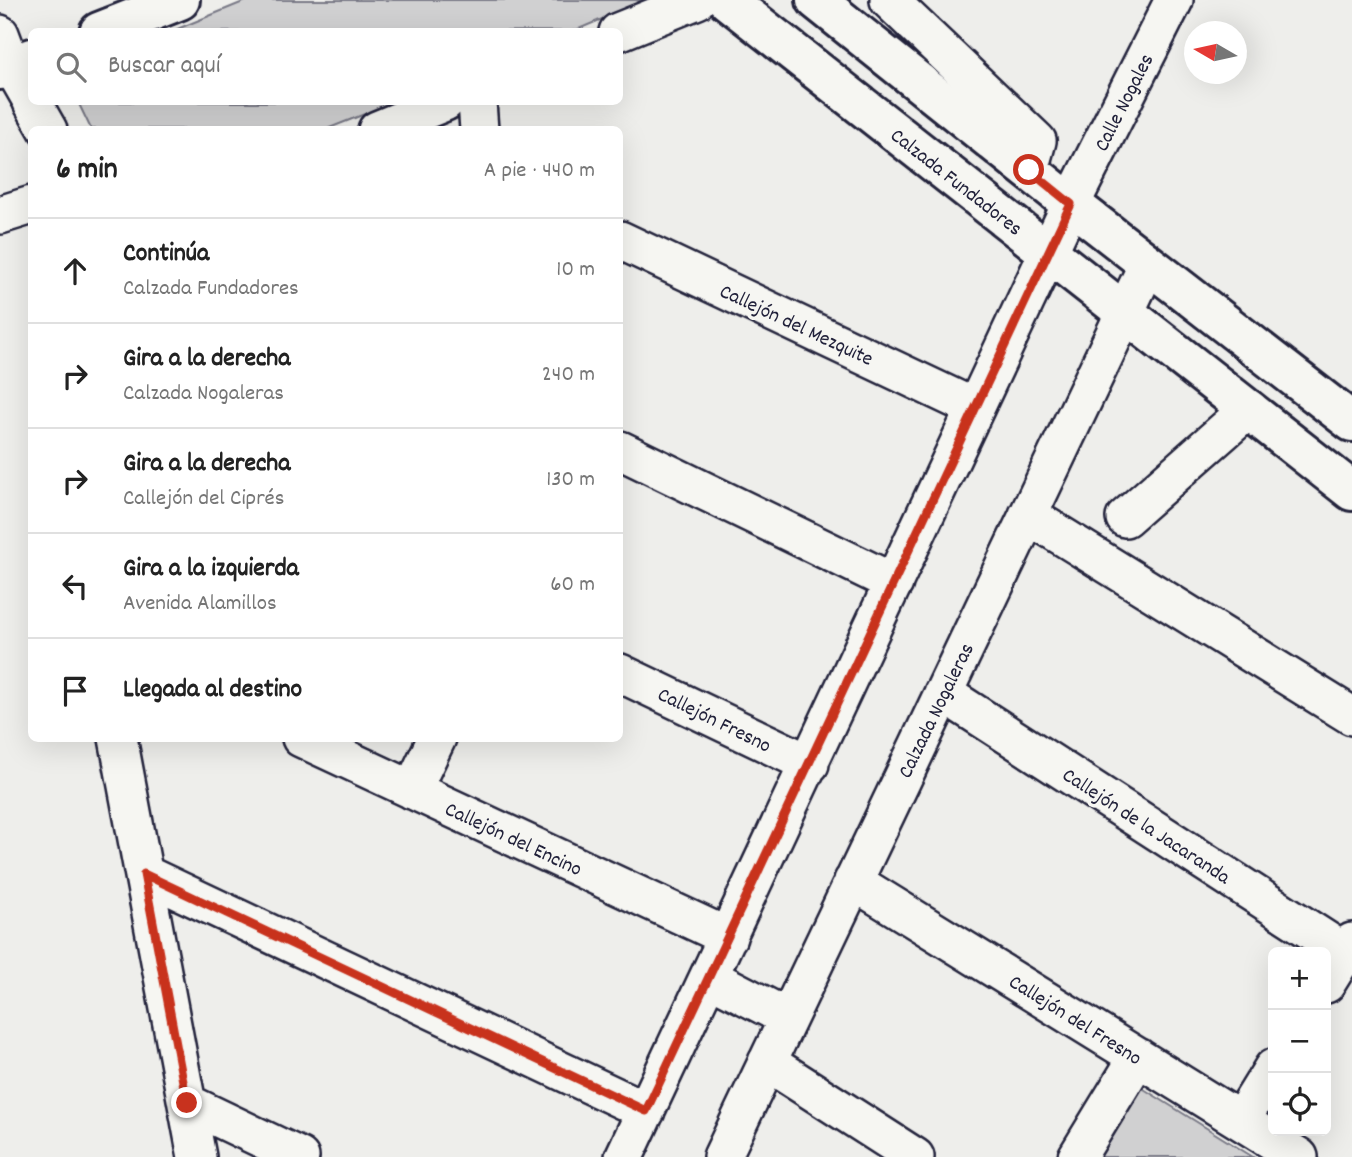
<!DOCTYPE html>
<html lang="es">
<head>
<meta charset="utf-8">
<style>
  body { margin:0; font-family:Dekko,sans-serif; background:#f6f6f6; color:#222 }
  .controls { position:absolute; right:21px; bottom:21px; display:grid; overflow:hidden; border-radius:10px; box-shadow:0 7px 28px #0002 }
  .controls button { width:63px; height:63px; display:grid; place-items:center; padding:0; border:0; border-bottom:2px solid #e0e0e0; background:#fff; color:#222; font:35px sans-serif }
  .compass { position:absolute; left:1184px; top:21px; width:63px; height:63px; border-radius:50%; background:#fff; box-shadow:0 7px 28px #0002; rotate:279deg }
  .stop { position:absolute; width:21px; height:21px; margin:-16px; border:5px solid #c8321e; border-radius:50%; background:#fff }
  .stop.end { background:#c8321e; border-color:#fff; box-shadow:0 2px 7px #0008 }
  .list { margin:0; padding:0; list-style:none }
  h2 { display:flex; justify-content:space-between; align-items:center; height:91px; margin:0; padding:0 28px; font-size:30px }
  h2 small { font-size:23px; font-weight:400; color:#767676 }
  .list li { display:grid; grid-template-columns:46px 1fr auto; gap:21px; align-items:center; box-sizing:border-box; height:105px; padding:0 28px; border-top:2px solid #e0e0e0 }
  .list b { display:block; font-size:26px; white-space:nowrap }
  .list p { margin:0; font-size:23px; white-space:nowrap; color:#767676 }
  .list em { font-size:23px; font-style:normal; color:#767676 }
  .icon { flex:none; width:38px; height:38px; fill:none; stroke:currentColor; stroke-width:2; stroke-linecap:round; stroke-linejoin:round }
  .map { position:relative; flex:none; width:1352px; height:1157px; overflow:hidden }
  .search { position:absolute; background:#fff; box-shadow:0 7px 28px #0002; left:28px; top:28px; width:595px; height:77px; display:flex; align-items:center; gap:18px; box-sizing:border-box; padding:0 24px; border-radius:10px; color:#767676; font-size:26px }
  .panel { position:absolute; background:#fff; box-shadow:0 7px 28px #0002; left:28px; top:126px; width:595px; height:616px; border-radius:10px }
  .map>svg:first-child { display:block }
</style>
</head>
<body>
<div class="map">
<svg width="1352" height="1157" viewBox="0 0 1352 1157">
  <rect width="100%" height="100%" fill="#eeeeeb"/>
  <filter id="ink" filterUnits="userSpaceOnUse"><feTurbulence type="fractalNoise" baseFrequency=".0143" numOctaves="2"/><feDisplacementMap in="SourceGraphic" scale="14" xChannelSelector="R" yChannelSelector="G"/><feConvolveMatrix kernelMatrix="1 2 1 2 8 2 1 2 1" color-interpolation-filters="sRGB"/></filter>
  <g filter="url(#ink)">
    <path fill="#d0d0d1" stroke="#797986" stroke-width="2" d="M248,0h399l-73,31 -404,1z
      M78,102h317l-68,27h-236z
      M1139,1086l114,71h-158z"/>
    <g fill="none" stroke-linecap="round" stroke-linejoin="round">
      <defs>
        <path id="minor" d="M889,0l148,141 -8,29
          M618,32l79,-32
          M0,34l12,32 20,35
          M32,102l16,28
          M477,102l2,28
          M377,130l68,-28
          M0,215l32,-10
          M620,240l355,168
          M620,450l274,133
          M1028,515l324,201
          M1125,518l124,-109
          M620,673l190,91
          M943,693l409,264
          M118,738l79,419
          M301,738l427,199
          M412,790l25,-52
          M144,874l502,237
          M853,881l446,276
          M709,977l79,41
          M1326,984l26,-42
          M767,1062l148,95
          M187,1103l113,54
          M1241,1120l32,-52
          M624,1157l447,-953 103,-204
          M722,1157l426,-893
          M1077,1157l61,-100"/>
        <path id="major" d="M727,0l625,491
          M816,0l255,204 281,218
          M99,32l81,-32
          M0,70l32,-12"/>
      </defs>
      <use href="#minor" stroke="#22223b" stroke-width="42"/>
      <use href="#major" stroke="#22223b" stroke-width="44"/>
      <use href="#minor" stroke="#f6f6f2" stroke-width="37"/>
      <use href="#major" stroke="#f6f6f2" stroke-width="38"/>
    </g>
  </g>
  <g fill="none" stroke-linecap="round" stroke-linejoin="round" filter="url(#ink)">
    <path stroke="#c8321e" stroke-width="9" d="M187,1103l-43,-229 502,237 425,-907 -42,-34"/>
  </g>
  <g text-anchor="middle" stroke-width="7" stroke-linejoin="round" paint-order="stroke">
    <g font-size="21" fill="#22223b" stroke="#f6f6f2">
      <text transform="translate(1123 102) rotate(-63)" y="7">Calle Nogales</text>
      <text transform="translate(957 181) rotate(38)" y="7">Calzada Fundadores</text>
      <text transform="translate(797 324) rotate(25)" y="7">Callejón del Mezquite</text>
      <text transform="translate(935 710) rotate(-64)" y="7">Calzada Nogaleras</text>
      <text transform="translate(715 719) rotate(26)" y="7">Callejón Fresno</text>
      <text transform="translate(1147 825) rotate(33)" y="7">Callejón de la Jacaranda</text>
      <text transform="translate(514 838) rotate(25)" y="7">Callejón del Encino</text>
      <text transform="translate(1076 1019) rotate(32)" y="7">Callejón del Fresno</text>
    </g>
  </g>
</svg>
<div class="controls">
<button>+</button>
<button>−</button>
<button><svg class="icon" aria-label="locate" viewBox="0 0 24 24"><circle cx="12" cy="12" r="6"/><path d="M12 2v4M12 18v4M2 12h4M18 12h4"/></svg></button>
</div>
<svg class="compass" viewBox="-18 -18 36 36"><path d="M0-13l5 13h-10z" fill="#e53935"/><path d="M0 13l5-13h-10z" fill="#767676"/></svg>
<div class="stop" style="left:1029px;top:170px"></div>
<div class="stop end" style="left:187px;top:1103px"></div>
<div class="search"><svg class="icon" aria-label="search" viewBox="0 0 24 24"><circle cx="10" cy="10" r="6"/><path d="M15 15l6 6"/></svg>Buscar aquí</div>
<section class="panel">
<h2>6 min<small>A pie · 440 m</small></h2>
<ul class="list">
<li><svg class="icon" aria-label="ahead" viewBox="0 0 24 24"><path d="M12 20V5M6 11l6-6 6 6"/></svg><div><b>Continúa</b><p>Calzada Fundadores</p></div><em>10 m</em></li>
<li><svg class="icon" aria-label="right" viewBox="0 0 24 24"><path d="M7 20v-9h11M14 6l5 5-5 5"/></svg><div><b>Gira a la derecha</b><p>Calzada Nogaleras</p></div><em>240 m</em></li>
<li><svg class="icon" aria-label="right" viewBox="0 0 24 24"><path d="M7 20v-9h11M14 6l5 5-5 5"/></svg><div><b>Gira a la derecha</b><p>Callejón del Ciprés</p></div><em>130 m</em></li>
<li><svg class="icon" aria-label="left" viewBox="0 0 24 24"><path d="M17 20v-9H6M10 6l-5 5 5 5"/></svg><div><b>Gira a la izquierda</b><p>Avenida Alamillos</p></div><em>60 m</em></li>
<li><svg class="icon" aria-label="arrive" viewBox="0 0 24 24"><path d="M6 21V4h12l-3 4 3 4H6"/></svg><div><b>Llegada al destino</b></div></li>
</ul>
</section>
</div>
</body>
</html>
